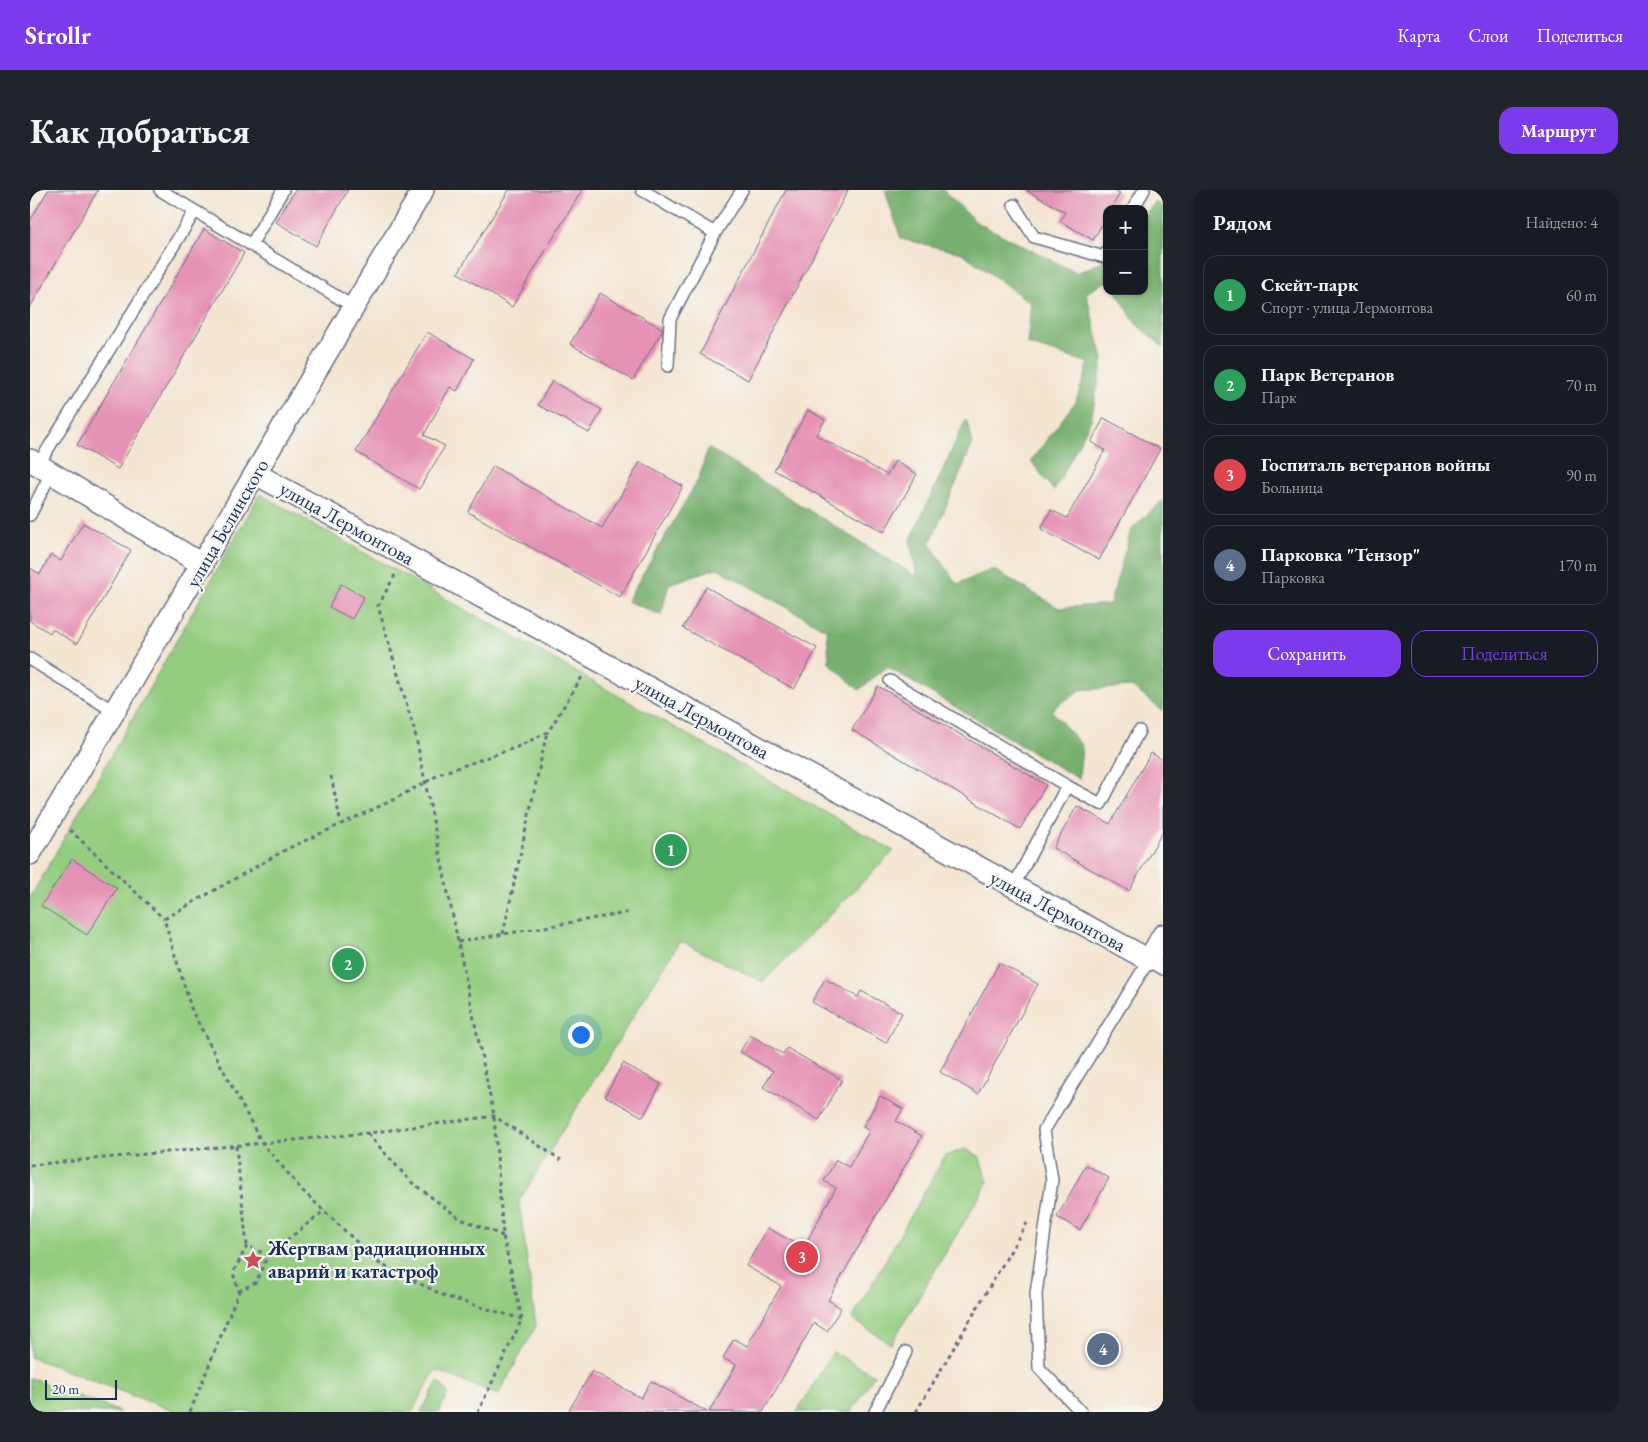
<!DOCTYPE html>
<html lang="ru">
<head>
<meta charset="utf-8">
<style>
  body { margin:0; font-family:"EB Garamond",serif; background:#20242c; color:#f1f3f6 }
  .controls { position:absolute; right:15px; top:15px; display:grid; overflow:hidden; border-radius:10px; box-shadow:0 1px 4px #0004 }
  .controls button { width:45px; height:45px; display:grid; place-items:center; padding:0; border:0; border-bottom:1px solid #363941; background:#171b24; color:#f1f3f6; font:25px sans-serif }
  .scale { position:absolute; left:15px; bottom:12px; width:72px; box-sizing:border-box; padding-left:5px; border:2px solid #1b2f5e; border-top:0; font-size:14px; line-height:18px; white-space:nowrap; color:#1b2f5e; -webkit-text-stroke:4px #f6f6f2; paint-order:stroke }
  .you { position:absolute; left:550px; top:844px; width:18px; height:18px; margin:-12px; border:4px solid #fff; border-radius:50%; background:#1a73e8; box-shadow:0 0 0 8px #1a73e833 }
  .badge { display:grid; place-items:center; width:32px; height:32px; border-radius:50%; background:#7c3aed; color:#fff; font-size:16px; font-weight:700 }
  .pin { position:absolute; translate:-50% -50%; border:2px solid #fff; box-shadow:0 1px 5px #0006 }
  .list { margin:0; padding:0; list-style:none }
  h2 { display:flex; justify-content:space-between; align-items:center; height:65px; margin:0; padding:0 20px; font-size:21px }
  h2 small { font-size:16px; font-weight:400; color:#9ea1a6 }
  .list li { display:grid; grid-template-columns:32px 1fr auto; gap:15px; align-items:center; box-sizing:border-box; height:80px; margin:0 10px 10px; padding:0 10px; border:1px solid #363941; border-radius:15px }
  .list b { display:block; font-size:19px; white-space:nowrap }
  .list p { margin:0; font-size:16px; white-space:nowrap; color:#9ea1a6 }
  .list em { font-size:16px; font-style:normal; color:#9ea1a6 }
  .actions { display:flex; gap:10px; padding:15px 20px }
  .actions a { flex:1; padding:11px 0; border:1px solid #7c3aed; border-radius:15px; text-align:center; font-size:18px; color:#7c3aed }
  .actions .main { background:#7c3aed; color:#fff }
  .map { position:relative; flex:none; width:1133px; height:1222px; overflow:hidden; border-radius:15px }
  header { display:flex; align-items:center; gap:30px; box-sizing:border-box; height:70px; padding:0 25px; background:#7c3aed; color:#fff }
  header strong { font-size:24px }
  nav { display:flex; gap:28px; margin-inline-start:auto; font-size:18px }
  .intro { display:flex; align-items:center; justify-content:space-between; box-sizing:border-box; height:120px; padding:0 30px }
  h1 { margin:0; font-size:35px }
  .button { padding:12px 22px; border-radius:15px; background:#7c3aed; color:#fff; font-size:18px; font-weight:700 }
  main { display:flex; gap:30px; padding:0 30px }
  aside { flex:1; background:#171b24; border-radius:15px; box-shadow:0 1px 4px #0004 }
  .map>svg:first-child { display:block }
</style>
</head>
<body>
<header>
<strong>Strollr</strong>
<nav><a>Карта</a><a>Слои</a><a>Поделиться</a></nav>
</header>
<div class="intro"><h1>Как добраться</h1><a class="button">Маршрут</a></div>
<main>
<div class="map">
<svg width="1133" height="1222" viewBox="0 0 1133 1222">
  <rect width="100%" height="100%" fill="#f6f6f2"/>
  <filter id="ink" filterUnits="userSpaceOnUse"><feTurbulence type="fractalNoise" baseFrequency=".02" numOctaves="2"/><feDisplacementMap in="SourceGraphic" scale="10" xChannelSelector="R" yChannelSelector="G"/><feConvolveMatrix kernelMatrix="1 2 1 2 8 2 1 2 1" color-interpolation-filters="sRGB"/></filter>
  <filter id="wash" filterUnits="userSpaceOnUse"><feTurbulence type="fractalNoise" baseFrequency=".0096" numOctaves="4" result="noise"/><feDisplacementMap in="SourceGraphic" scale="20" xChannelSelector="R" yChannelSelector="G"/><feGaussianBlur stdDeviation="1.12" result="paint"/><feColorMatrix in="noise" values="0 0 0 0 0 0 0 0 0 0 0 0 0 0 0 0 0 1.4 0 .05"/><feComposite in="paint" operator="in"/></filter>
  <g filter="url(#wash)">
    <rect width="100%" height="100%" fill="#f4e5d1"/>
    <path fill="#94cd80" stroke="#587e6f" d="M230,304l634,357 -131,131 -83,-41 -161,260 17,125 -38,69 -63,-25 -23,42h-236l-146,-55v-459z
      M935,959l14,7 9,26 -97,162 -39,-25 93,-163z
      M803,1162l41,23 -22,37h-55z
      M0,1188l90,34h-79l-11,-4z
      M408,1191l10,12 -9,19h-18z"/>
    <path fill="#77b06e" stroke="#497066" d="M855,0h58l33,32 101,51 30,-14v22l-21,12 17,66 -12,61 -37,71 -23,-30 45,-60 13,-38 -62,-19 4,-41 -69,-50 -61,-14z
      M1125,12l8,5v140l-27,-23 -20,-33h28v-75z
      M936,229l7,24 -43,101 27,40 36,-15 66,39 51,-4 21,-74 32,-30v211l-31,-24 -52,3 -29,20 31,36 -3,33 -192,-112 -28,23 -30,-27 -2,-33 -110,-62 -48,16 -8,31 -34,-14 71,-121 10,-32 209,129 -7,-36z"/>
    <g id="blocks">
      <path fill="#e692b4" d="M18,0h50l-68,117v-86z
        M265,0h53l-32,56 -40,-24z
        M479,0h73l-70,117 -54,-34z
        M756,0h62l-100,190 -48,-26z
        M996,0h88l6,3 -9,16h-4v7l-14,24 -33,-19 5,-9z
        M174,39l40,24 -126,216 -41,-24z
        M570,103l63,36 -30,51 -63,-36z
        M397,142l47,27 -17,32 -7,-4 -26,48 21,11 -26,43 -63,-37z
        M522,191l50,29 -13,23 -51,-28z
        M778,220l17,10 -9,15 71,40 8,-14 22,13 -33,58 -110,-62z
        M1074,228l56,31 -61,111 -58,-31 10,-19 16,8 38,-68 -14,-8z
        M610,272l43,24 -63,111 -152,-85 25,-46 109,62z
        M53,333l48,27 -54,94 -25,-15 -2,4 -20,-12v-53l10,6 11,-19 10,6z
        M311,394l23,13 -12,22 -23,-12z
        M676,397l111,61 -23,41 -111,-61z
        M848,496l168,99 -26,44 -168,-99z
        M1121,563l12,7v71l-34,60 -76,-43 24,-42 33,18z
        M42,669l45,29 -30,47 -46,-29z
        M969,773l39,21 -60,110 -38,-22z
        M795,789l33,18 3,-6 41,22 -16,30 -74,-41z
        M720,845l33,19 4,-6 55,32 -23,40 -56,-33 10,-16 -33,-19z
        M593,873l38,21 -18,33 -38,-21z
        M850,906l23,13 -7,12 26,15 -94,164 13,8 -14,23 -13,-8 -51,89h-54l27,-47 -13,-7 11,-19 13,7 34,-60 -35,-20 22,-38 35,20 33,-60 -12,-7 12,-21 13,7 20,-36 -6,-4z
        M1056,975l23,13 -29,52 -23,-13z
        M562,1181l49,27 10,-17 56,31h-139z"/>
    </g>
  </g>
  <g filter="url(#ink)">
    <use href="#blocks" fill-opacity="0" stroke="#676f86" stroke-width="1"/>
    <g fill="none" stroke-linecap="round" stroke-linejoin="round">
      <defs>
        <path id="lane" d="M130,0l194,117
          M612,0l73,43 27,-43
          M984,15l20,32 70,20 3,-5
          M1103,19l11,-19
          M221,55l32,-55
          M638,176l2,-47 45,-86
          M8,275l157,-254
          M0,325l21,-42
          M0,469l85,53
          M860,491l177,105
          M983,697l54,-101 34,18 38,-73
          M845,1222l31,-60
          M1051,1222l-42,-44 -3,-74 16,-114 -8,-50 105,-170 14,9"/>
        <path id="street" d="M0,270l173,105
          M226,284l893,486 14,-25
          M0,664l393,-664"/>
      </defs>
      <use href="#lane" stroke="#676f86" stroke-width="14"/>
      <use href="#street" stroke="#676f86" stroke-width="24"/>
      <path stroke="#676f86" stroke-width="3" stroke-dasharray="4 4" stroke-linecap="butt" d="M365,385l-17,31 37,127 79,383 9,120 19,83 -44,93
        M301,586l10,48
        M40,640l94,89
        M473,744l44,-202
        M428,752l173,-30
        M338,944l42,47 49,37 44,18
        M206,956l11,100
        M0,975l338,-32 126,-17 67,44
        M238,1065l57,-45
        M492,1129l-75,-22 -67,-33 -77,-73 -41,-48 -70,-132 -28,-92 123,-70 104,-48 51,-28 75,-26 31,-15 34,-55
        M160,1222l49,-121 -6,-18 14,-27 21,9 -12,27 -17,9
        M886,1222l111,-189"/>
      <use href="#lane" stroke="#fff" stroke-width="11"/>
      <use href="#street" stroke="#fff" stroke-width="21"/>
    </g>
  </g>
  <defs>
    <symbol id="sight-bare" viewBox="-9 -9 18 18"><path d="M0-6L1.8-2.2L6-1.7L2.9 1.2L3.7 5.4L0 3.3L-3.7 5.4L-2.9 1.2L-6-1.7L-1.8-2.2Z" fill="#d1495b" stroke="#f6f6f2" stroke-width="2.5" paint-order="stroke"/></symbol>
  </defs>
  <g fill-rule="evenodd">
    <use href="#sight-bare" x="209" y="1056" width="28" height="28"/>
  </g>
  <g text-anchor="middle" stroke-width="4.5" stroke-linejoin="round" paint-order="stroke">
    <g font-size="20" fill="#1b2f5e" stroke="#f6f6f2">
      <text transform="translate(197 333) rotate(-60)" y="7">улица Белинского</text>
      <text transform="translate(317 333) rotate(29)" y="7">улица Лермонтова</text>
      <text transform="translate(672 527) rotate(29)" y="7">улица Лермонтова</text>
      <text transform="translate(1028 721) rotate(28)" y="7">улица Лермонтова</text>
    </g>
    <g font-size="20" font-weight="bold" fill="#1b2f5e" stroke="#f6f6f2" text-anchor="start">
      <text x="238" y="1065">Жертвам радиационных<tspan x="238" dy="23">аварий и катастроф</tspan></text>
    </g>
  </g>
</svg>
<div class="controls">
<button>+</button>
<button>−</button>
</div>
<div class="scale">20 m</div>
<div class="you"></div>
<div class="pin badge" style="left:641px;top:660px;background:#2e9e5b">1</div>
<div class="pin badge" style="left:318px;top:774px;background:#2e9e5b">2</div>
<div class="pin badge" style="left:772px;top:1067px;background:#e0444e">3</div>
<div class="pin badge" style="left:1073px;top:1159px;background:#5c6f8a">4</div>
</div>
<aside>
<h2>Рядом<small>Найдено: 4</small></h2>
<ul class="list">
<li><span class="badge" style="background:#2e9e5b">1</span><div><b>Скейт-парк</b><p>Спорт · улица Лермонтова</p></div><em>60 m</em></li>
<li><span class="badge" style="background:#2e9e5b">2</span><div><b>Парк Ветеранов</b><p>Парк</p></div><em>70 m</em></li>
<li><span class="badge" style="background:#e0444e">3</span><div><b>Госпиталь ветеранов войны</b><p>Больница</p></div><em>90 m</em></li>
<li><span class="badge" style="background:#5c6f8a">4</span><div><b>Парковка &quot;Тензор&quot;</b><p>Парковка</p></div><em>170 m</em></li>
</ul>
<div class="actions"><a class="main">Сохранить</a><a>Поделиться</a></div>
</aside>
</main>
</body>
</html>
